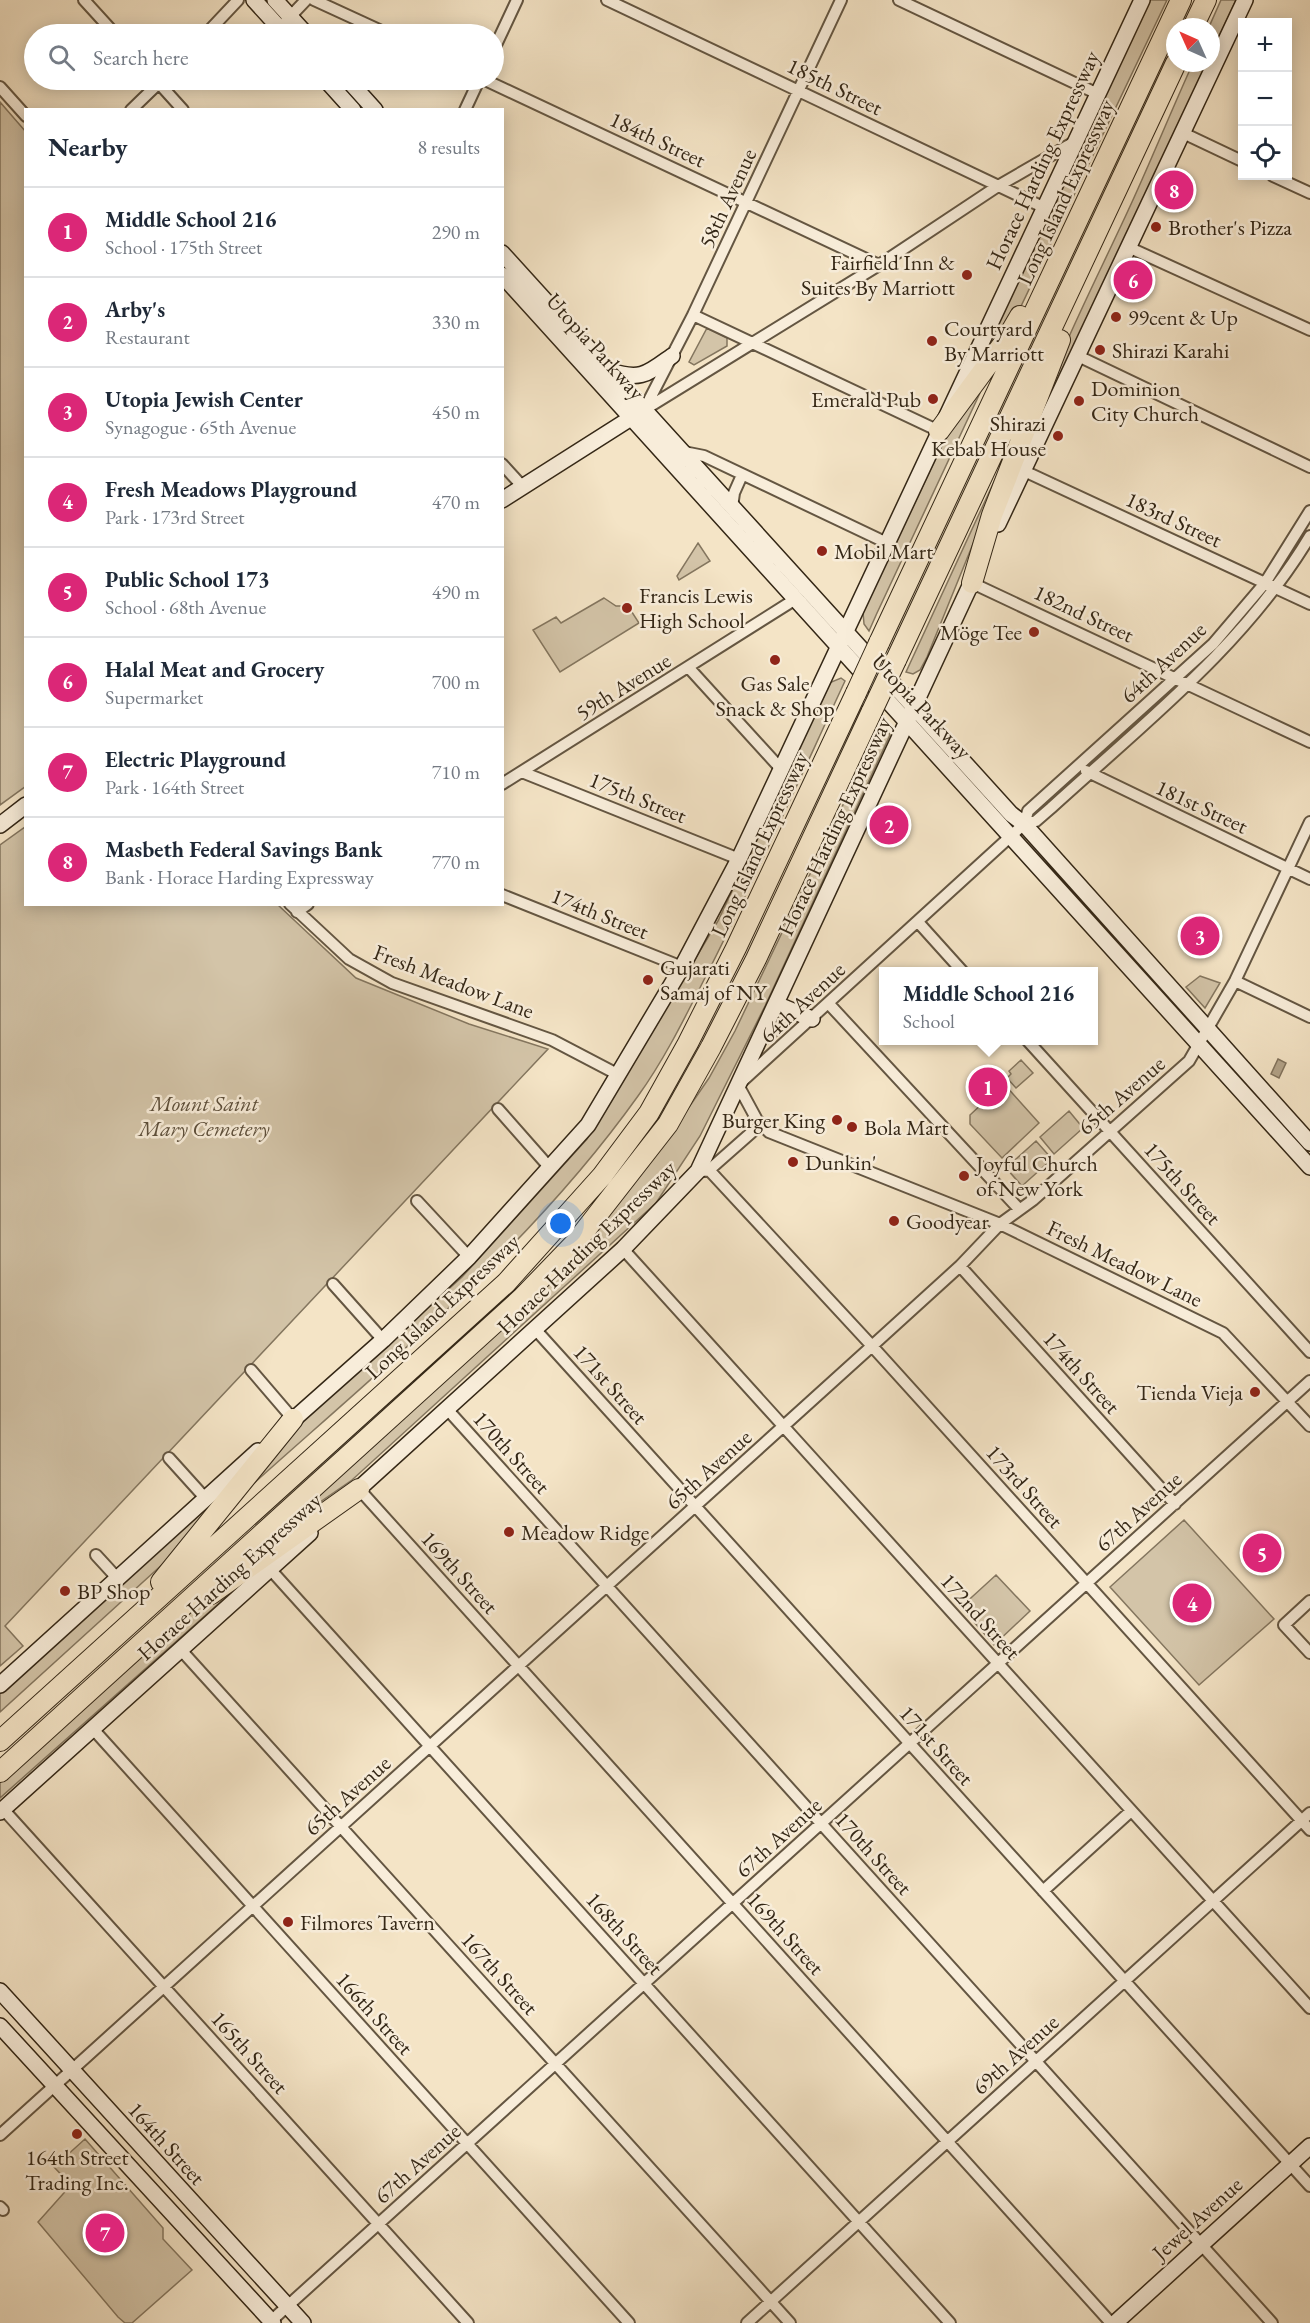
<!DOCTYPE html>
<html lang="en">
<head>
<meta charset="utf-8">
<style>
  body { margin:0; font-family:"EB Garamond",serif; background:#f6f6f7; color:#1f2937 }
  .controls { position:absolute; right:18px; top:18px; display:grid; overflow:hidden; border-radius:0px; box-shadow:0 3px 15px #0003 }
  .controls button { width:54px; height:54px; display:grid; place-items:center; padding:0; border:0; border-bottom:2px solid #e0e1e3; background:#fff; color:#1f2937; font:30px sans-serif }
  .compass { position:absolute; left:1166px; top:18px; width:54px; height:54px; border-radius:50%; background:#fff; box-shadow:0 3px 15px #0003; rotate:315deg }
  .you { position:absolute; left:561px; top:1224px; width:21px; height:21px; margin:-15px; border:4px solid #fff; border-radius:50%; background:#1a73e8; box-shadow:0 0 0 9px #1a73e833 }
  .badge { display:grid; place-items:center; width:39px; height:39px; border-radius:50%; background:#db2777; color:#fff; font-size:20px; font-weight:700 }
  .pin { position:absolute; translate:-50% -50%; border:3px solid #fff; box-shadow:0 2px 6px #0006 }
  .popup { position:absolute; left:879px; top:967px; width:219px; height:78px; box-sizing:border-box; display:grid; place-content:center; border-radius:0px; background:#fff; filter:drop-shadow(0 2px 4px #0005); font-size:20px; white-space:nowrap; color:#747a83 }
  .popup b { font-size:22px; color:#1f2937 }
  .popup::after { content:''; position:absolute; left:50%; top:100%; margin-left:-12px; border:12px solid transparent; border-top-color:#fff }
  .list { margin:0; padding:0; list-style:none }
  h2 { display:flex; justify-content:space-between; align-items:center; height:78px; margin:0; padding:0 24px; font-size:26px }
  h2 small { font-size:20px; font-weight:400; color:#747a83 }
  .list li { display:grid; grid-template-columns:39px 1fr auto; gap:18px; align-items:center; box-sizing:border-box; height:90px; padding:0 24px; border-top:2px solid #e0e1e3 }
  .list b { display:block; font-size:22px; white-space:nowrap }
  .list p { margin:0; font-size:20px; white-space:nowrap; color:#747a83 }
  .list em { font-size:20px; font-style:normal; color:#747a83 }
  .icon { flex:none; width:33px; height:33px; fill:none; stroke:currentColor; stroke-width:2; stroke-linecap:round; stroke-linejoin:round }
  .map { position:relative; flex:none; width:1310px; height:2323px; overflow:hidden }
  .search { position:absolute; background:#fff; box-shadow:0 3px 15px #0003; left:24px; top:24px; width:480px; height:66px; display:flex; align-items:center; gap:15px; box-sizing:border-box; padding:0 21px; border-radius:33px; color:#747a83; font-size:22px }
  .panel { position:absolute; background:#fff; box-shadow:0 3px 15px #0003; left:24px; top:108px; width:480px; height:798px; border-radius:0px }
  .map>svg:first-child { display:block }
</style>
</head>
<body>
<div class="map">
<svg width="1310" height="2323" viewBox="0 0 1310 2323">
  <rect width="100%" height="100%" fill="#f4e4c6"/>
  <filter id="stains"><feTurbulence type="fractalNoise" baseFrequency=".00333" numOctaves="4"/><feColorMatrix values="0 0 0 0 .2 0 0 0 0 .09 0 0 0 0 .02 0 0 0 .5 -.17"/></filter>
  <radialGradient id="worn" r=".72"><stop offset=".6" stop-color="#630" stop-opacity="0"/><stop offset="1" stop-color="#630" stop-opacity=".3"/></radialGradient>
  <path fill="#d3c4a8" stroke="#84765f" stroke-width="1.5" d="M1150,0h17l-154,323 -40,54z
    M1221,0h15l-25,54 -2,-27z
    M1193,63h14l-180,383c26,-85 68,-163 105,-244 21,-46 40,-93 61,-139z
    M0,102l26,30v654l-26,19z
    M707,328l20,10v8l-33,19 -5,-3z
    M980,393l-103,220 -8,18 -5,-7 -1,-12 81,-171 17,-27z
    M998,473l-8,29 -63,155 -7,13 -7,4 -7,-2z
    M698,543l12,18 -31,19 -2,-4z
    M604,598l12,8h12l11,17 -79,49 -27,-42 23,-13 5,6z
    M841,678l4,3c-44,95 -87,191 -134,285 -22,43 -44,90 -73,130 -109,153 -256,272 -395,397l61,-74 158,-142 125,-138 131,-218 111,-238z
    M883,721l7,14 -125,271 -65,130 -44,67 -304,277 -58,40 -8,1 373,-370 50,-73 26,-47z
    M25,827l1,77 252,1 78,73 113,46 79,25 -543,577 18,20 -23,20v-821z
    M1200,976l20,7 -15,25 -19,-21z
    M780,1019l12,4 -24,21z
    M1021,1060l12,13 -17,15 -9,-10 4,-4 -2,-3z
    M1005,1085l34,38 -37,35 -32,-34v-9l31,-29z
    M1069,1111l14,17 -29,26 -14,-17z
    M1036,1141l16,18 -30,27 -16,-18z
    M231,1485l-55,67 -176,160v-18z
    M1184,1520l90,99 -75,66 -89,-98z
    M996,1575l34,36 -36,34 -33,-38z
    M235,1589l-235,209v-16c43,-39 85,-78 128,-117 32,-29 66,-63 107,-76z
    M85,2139l78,89v11l29,31 -60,53h-7l-7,-6 -80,-95 33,-37 -17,-18z"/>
  <path fill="#b3a48a" stroke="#80725c" stroke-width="1.5" d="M1278,1059l8,4 -7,15 -8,-4z"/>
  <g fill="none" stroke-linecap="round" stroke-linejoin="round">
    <defs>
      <path id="street" d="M84,0l31,34
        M314,0l74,34
        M607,0l438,208
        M899,0l199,94
        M286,21l20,-21
        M206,34l32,-34
        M494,49l23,-49
        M156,80l27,30
        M485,80l394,185
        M0,87l26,29
        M131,110l31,-30
        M465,110l14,-30
        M1183,133l59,28
        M1273,176l37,17
        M1128,247l182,83
        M693,315l246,116
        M1078,356l232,111
        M644,410l49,-95 148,-315
        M639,413l240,-148 119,-79 78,-45
        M684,452l20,4 183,87
        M502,464l21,23
        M1022,470l288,134
        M732,507l2,-14 8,-18
        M1310,536c-65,109 -167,188 -259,272l-15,13 -12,3 -286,261 19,35 12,12 231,92 223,109 87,93
        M972,583l338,159
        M689,668l92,101
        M1086,771l224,108
        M522,772l217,87
        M502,784l292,-184
        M1024,824l4,-13 185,-167 52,-61 45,-72
        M502,895l180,72
        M290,904l59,55 43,24 160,57 65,34
        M297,912l11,-8
        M918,922l45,50
        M1235,981l75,36
        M829,1004l190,205
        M1027,1040l283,312
        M498,1109l52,59
        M709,1170l163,176 438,484
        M702,1171l7,-1 51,-45
        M417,1201l52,56
        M623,1249l687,759
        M960,1266l215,238
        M333,1284l50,56
        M535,1329l775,857
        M251,1370l42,49
        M447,1409l825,914
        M169,1458l37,41
        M359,1489l752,834
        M96,1555l22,24
        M270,1569l680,754
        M1310,1601l-26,24 26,28
        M181,1650l609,673
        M93,1729l536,594
        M3,1809l465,514
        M1043,1891l88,-80
        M0,2135l872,-789 88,-80 40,-42 33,-24 156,-139 46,-80 75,-159
        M0,2207l3,3
        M271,2321l1039,-940
        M747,2323l563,-510"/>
      <path id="secondary" d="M254,0l31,34
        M275,0l31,34
        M326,80l27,30
        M348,80l27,30
        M502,253l509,561 13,10 286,319
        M502,275l808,892
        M610,371c31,10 37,3 62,-15
        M502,500l129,-82
        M998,524l247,-524
        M0,825l26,-20
        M776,1004l36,15
        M285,1427l98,-87 86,-83 119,-132 94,-158 57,-108 403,-859
        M352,1495l271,-246 75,-78 278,-598
        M0,1685l258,-234
        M0,1812l310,-279
        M0,1991l303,332
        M0,2026l273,297
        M1115,2323l195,-177"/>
      <path id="highway" d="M1193,27l13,-27
        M939,431l67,-91 14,-24
        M972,583l20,-68 68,-175
        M879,643l302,-643
        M896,660l280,-597
        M161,1582l132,-163
        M211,1594l148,-105
        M0,1741l506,-458 96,-107 47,-63 39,-70 48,-95 120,-255
        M0,1772l522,-474 54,-56 92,-118 43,-77 45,-88 116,-248"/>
    </defs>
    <use href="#street" stroke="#645642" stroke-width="14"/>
    <use href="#secondary" stroke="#342716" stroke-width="18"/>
    <use href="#highway" stroke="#342716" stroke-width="22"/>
    <use href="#street" stroke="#f8edda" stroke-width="10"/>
    <use href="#secondary" stroke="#f8edda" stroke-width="15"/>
    <use href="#highway" stroke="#f4e4c6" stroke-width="20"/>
    <defs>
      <path id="highway-bridge" d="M856,693l23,-50
        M872,711l24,-51"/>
    </defs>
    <use href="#highway-bridge" stroke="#342716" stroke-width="22" stroke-linecap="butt"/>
    <use href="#highway-bridge" stroke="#f4e4c6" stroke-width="20"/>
  </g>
  <g fill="#8f2418" stroke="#f8edda" stroke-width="2">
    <circle cx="1156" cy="227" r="6"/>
    <circle cx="967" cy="275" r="6"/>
    <circle cx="1116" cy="317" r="6"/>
    <circle cx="932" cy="341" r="6"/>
    <circle cx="1100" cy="350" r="6"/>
    <circle cx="933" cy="399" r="6"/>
    <circle cx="1079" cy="401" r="6"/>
    <circle cx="1058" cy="436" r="6"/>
    <circle cx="822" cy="551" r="6"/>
    <circle cx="627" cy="608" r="6"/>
    <circle cx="1034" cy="632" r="6"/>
    <circle cx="775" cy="660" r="6"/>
    <circle cx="648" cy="980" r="6"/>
    <circle cx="837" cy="1120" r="6"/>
    <circle cx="852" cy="1127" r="6"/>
    <circle cx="793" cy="1162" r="6"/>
    <circle cx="964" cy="1176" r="6"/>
    <circle cx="894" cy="1221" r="6"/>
    <circle cx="1255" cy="1392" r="6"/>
    <circle cx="509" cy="1532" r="6"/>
    <circle cx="65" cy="1591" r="6"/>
    <circle cx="288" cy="1922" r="6"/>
    <circle cx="77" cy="2134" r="6"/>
  </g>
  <g text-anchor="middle" stroke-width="5" stroke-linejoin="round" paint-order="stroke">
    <g font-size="22" fill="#342716" stroke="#f8edda">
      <text transform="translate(835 86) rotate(26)" y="8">185th Street</text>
      <text transform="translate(658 139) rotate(25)" y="8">184th Street</text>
      <text transform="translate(1042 160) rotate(-65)" y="8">Horace Harding Expressway</text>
      <text transform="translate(1065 192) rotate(-65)" y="8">Long Island Expressway</text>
      <text transform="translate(727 198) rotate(-65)" y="8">58th Avenue</text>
      <text transform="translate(596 346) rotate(48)" y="8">Utopia Parkway</text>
      <text transform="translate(1174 519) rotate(25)" y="8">183rd Street</text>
      <text transform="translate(1084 613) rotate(25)" y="8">182nd Street</text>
      <text transform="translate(1163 662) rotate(-43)" y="8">64th Avenue</text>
      <text transform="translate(623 686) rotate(-32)" y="8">59th Avenue</text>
      <text transform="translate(922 706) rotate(47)" y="8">Utopia Parkway</text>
      <text transform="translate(638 797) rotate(22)" y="8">175th Street</text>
      <text transform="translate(1202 806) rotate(25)" y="8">181st Street</text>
      <text transform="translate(834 826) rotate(-65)" y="8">Horace Harding Expressway</text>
      <text transform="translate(759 844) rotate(-65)" y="8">Long Island Expressway</text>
      <text transform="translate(600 913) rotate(22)" y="8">174th Street</text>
      <text transform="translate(454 981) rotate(21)" y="8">Fresh Meadow Lane</text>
      <text transform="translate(802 1002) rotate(-43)" y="8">64th Avenue</text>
      <text transform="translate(1121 1095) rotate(-41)" y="8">65th Avenue</text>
      <text transform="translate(1183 1183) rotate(48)" y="8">175th Street</text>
      <text transform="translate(586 1247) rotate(-44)" y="8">Horace Harding Expressway</text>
      <text transform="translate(1125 1263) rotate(26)" y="8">Fresh Meadow Lane</text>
      <text transform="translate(442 1306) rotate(-43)" y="8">Long Island Expressway</text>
      <text transform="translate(1082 1372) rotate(48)" y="8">174th Street</text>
      <text transform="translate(611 1384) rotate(48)" y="8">171st Street</text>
      <text transform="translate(512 1452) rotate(48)" y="8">170th Street</text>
      <text transform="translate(708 1469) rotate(-42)" y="8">65th Avenue</text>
      <text transform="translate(1025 1486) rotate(48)" y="8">173rd Street</text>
      <text transform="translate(1138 1511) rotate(-42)" y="8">67th Avenue</text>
      <text transform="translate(460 1572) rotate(48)" y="8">169th Street</text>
      <text transform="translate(229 1576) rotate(-42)" y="8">Horace Harding Expressway</text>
      <text transform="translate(981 1616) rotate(48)" y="8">172nd Street</text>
      <text transform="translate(937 1745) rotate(48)" y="8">171st Street</text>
      <text transform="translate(347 1795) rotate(-42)" y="8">65th Avenue</text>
      <text transform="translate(778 1837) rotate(-42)" y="8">67th Avenue</text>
      <text transform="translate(874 1853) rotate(48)" y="8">170th Street</text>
      <text transform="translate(625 1933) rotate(48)" y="8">168th Street</text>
      <text transform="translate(786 1933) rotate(48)" y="8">169th Street</text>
      <text transform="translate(500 1973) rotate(48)" y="8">167th Street</text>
      <text transform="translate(375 2013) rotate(48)" y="8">166th Street</text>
      <text transform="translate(250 2052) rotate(48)" y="8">165th Street</text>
      <text transform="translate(1015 2054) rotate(-42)" y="8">69th Avenue</text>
      <text transform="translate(167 2143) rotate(48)" y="8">164th Street</text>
      <text transform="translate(417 2163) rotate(-42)" y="8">67th Avenue</text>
      <text transform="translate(1197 2218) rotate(-42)" y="8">Jewel Avenue</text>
    </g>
    <g font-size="22" fill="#342716" stroke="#f8edda" text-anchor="start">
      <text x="1168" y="235">Brother's Pizza</text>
      <text x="955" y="270" text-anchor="end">Fairfield Inn &amp;<tspan x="955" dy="25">Suites By Marriott</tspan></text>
      <text x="1128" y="325">99cent &amp; Up</text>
      <text x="944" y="336">Courtyard<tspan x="944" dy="25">By Marriott</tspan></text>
      <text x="1112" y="358">Shirazi Karahi</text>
      <text x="1091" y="396">Dominion<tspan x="1091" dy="25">City Church</tspan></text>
      <text x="921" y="407" text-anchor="end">Emerald Pub</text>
      <text x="1046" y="431" text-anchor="end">Shirazi<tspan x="1046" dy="25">Kebab House</tspan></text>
      <text x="834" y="559">Mobil Mart</text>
      <text x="639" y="603">Francis Lewis<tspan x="639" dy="25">High School</tspan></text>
      <text x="1022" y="640" text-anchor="end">Möge Tee</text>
      <text x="775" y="691" text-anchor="middle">Gas Sale<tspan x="775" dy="25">Snack &amp; Shop</tspan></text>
      <text x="660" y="975">Gujarati<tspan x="660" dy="25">Samaj of NY</tspan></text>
      <text x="825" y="1128" text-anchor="end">Burger King</text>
      <text x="864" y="1135">Bola Mart</text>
      <text x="805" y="1170">Dunkin'</text>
      <text x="976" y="1171">Joyful Church<tspan x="976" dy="25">of New York</tspan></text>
      <text x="906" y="1229">Goodyear</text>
      <text x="1243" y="1400" text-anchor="end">Tienda Vieja</text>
      <text x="521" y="1540">Meadow Ridge</text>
      <text x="77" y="1599">BP Shop</text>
      <text x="300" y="1930">Filmores Tavern</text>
      <text x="77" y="2165" text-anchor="middle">164th Street<tspan x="77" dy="25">Trading Inc.</tspan></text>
    </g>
    <g font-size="22" font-style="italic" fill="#5c4e3a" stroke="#f8edda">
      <text x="204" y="1111">Mount Saint<tspan x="204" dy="25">Mary Cemetery</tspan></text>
    </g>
  </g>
  <rect width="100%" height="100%" filter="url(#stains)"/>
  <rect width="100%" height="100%" fill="url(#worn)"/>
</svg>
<div class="controls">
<button>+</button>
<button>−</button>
<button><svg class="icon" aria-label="locate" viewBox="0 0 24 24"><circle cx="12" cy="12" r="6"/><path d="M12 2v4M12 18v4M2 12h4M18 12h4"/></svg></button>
</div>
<svg class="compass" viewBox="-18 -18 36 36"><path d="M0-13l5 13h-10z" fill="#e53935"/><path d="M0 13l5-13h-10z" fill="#747a83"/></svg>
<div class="you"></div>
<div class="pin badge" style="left:988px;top:1087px">1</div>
<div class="popup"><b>Middle School 216</b>School</div>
<div class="pin badge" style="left:889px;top:825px">2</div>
<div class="pin badge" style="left:1200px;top:936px">3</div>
<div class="pin badge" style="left:1192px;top:1603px">4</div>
<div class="pin badge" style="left:1262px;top:1553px">5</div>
<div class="pin badge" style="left:1133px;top:280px">6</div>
<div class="pin badge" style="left:105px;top:2233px">7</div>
<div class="pin badge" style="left:1174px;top:190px">8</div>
<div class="search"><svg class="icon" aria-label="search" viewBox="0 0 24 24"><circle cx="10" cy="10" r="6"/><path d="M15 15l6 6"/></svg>Search here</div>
<section class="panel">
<h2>Nearby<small>8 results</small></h2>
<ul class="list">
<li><span class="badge">1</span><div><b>Middle School 216</b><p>School · 175th Street</p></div><em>290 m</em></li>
<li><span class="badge">2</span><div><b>Arby's</b><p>Restaurant</p></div><em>330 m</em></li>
<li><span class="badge">3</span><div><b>Utopia Jewish Center</b><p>Synagogue · 65th Avenue</p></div><em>450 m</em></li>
<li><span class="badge">4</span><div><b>Fresh Meadows Playground</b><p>Park · 173rd Street</p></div><em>470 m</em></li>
<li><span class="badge">5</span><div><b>Public School 173</b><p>School · 68th Avenue</p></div><em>490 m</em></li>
<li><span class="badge">6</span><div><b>Halal Meat and Grocery</b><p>Supermarket</p></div><em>700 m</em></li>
<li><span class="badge">7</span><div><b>Electric Playground</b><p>Park · 164th Street</p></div><em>710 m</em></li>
<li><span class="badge">8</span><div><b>Masbeth Federal Savings Bank</b><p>Bank · Horace Harding Expressway</p></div><em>770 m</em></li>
</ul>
</section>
</div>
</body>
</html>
